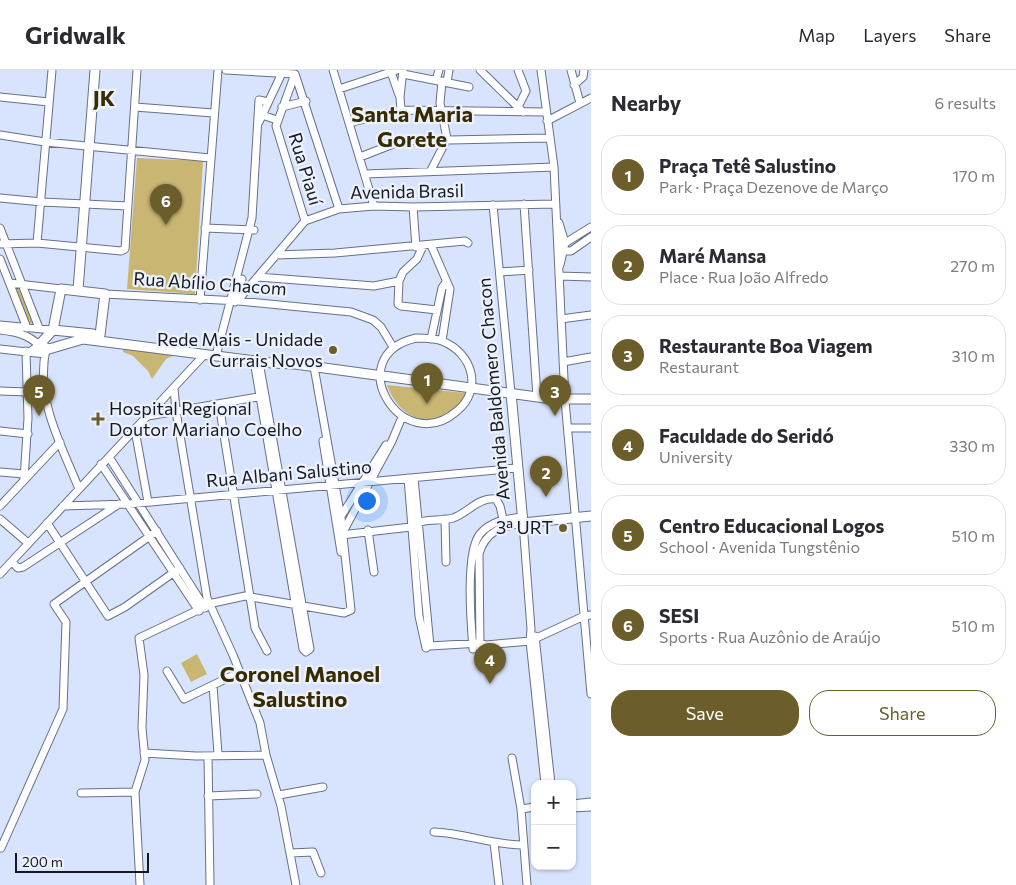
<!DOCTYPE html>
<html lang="en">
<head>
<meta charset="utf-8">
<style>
  body { margin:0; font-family:Commissioner,sans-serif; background:#f7f7f7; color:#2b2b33 }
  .controls { position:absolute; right:15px; bottom:15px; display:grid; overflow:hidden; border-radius:10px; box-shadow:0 1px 4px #0004 }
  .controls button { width:45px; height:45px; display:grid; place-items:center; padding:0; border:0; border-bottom:1px solid #e1e1e2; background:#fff; color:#2b2b33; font:25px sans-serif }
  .scale { position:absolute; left:15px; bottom:12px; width:134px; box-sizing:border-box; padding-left:5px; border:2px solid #141821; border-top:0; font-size:14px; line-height:18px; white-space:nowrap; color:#141821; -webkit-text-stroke:4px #ecf1fc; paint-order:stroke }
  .you { position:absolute; left:366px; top:430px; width:18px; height:18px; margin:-12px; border:4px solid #fff; border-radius:50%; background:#1a73e8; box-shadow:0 0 0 8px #1a73e833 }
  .badge { display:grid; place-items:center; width:32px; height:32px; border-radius:50%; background:#6c5e2b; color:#fff; font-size:16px; font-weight:700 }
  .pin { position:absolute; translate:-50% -41px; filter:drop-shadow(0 1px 2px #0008) }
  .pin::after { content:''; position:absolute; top:26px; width:18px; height:15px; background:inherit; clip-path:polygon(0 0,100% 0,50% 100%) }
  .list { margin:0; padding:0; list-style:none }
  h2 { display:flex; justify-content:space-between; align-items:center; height:65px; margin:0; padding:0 20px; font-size:21px }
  h2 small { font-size:16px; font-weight:400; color:#7c7c81 }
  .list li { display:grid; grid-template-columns:32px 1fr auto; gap:15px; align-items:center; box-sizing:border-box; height:80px; margin:0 10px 10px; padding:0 10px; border:1px solid #e1e1e2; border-radius:20px }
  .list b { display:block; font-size:19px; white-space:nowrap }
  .list p { margin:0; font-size:16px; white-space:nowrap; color:#7c7c81 }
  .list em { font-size:16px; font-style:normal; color:#7c7c81 }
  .actions { display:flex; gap:10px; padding:15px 20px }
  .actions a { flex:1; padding:11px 0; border:1px solid #6c5e2b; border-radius:20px; text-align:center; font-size:18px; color:#6c5e2b }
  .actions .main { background:#6c5e2b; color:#fff }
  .map { position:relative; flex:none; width:591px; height:815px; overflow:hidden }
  header { display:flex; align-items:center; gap:30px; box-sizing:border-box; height:70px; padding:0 25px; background:#fff; border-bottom:1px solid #e1e1e2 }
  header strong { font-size:24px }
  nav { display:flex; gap:28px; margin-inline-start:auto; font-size:18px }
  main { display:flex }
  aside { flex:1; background:#fff }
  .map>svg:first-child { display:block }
</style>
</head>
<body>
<header>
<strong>Gridwalk</strong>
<nav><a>Map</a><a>Layers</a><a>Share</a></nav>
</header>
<main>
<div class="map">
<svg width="591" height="815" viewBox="0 0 591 815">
  <rect width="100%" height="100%" fill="#d8e4fe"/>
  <path fill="#c9b672" d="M137,88l66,3 -8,133 -68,-5z
    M22,217l13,37 -6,-1 -14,-35z
    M123,278l50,7v1l-7,3 -14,20 -4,-8 -15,-15 -10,-4z
    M387,315l79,8c-19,41 -65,33 -79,-8z
    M197,584l10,20 -16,8 -10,-19z"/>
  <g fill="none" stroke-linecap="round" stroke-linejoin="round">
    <defs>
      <path id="minor" d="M226,0l69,4 44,135
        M333,0l41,136
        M480,0l43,42
        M518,0l8,21 -8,16
        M541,0l13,97 11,233 26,294
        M571,0l9,33
        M391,2l8,23
        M295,4l-19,52 29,95
        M403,4l66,13
        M436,10l3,-10
        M447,12l2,-12
        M574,15l9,-8 1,-7
        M339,19l58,-19
        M0,27l49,5
        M135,37l78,6
        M282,37l24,-6
        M401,40l-1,-13 3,-27
        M262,45l15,5
        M547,51l44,-23
        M259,52l23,-49
        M349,53l52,-13 145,2
        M0,65l45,7 165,16
        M360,87l41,-16 149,-3
        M431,100l16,-31 -7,-36 2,-22
        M365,104l189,-7
        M0,128l42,4 86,4
        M524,134l13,193
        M493,135l18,188
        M413,137l3,40
        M559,153l6,20 -5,22
        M0,158l39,100
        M205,158l49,2
        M37,173l15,-173
        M0,174l37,-1 84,8 4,-2 12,-179
        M431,175l19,44 -8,52
        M562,175l29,-18
        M423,176l-6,13 -14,13 -4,9 -1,23 3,2 36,4
        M562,181h9l20,-14
        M276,185l59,-2 130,-12 3,2
        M0,189l27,69
        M500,202l29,-2
        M559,206l32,1
        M258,207l116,9 25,-5
        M10,213l51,6
        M105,224l134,7 112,11 22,8 8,7 12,20
        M200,230l18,-230
        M239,231l4,-7 62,-73 34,-12 35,-3 39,1 142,-3
        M235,232l7,-23
        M561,249l30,-4
        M0,255l53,5
        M0,260c16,2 27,4 39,15l-8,6
        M416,268c8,0 18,0 26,3 31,12 41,49 15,70 -55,48 -118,-55 -41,-73z
        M431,269l11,-51 4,-6
        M0,279l45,5
        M46,279c-11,50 15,95 33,140
        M217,282l35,-134 7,-118 9,2
        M254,291l49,288 3,3 4,-3 -51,-287
        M563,292l28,-5
        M174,318l2,23 31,187 26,57 27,68 6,32 15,51 15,79
        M0,321l28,1
        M219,334l36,224 12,23
        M148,346l115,-20
        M568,358h23
        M135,360l13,72
        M0,361l28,3
        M323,371l18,111
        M109,387l96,151
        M101,394l98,147
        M0,402l24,2
        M408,408l11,138 7,32
        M414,408l16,168 50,-3 6,2 44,-4 54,-25 7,-1
        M24,409l4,-61 -2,-67
        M0,436l60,-64
        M63,436l66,-2 388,-36
        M340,448l46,-73
        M0,449l28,24
        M445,449l1,43
        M47,453l61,93 17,-9 55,-39
        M344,460l48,-89 10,-24
        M368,460l6,42
        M341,465l70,-8c12,-10 27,-5 42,-9 15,-5 25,-21 43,-19l4,7 3,13
        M12,492l6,6 5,-1 96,-63
        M0,504l204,-219
        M535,566l16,148
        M480,578l-1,-94c6,-22 22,-28 44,-31l8,106 -1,12 15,143
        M473,579c-2,-25 -8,-97 7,-115 11,-13 26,-15 42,-17
        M167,601l17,28 56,-27
        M213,615l5,69
        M144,683l52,3 70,-1
        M208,686l2,129
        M512,688l9,51 6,76
        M81,723l54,-1
        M279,725l44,-8
        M208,726l49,-2
        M572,734l19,-2
        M572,738l19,-1
        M521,739l14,-2
        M434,762c30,1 58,13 89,13
        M494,773l5,42
        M1,778l62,-139 3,-87 -12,-18 103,-73
        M291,783l22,-1 8,21
        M140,815l-5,-93 10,-32 -3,-32 2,-53 -5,-37 74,-35 32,-7 99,17 7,-3 -10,-92 -27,-151"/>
      <path id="major" d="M78,220l17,-220
        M53,260l40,4
        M100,265l5,-41 -44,-5 -8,41 -14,15 10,4 34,-10 189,24 23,1 257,35h39
        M511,323l12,130 68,-7"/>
    </defs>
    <use href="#minor" stroke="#667087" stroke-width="9"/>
    <use href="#major" stroke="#667087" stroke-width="11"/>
    <use href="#minor" stroke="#fff" stroke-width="7"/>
    <use href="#major" stroke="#fff" stroke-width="9"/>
  </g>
  <g fill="#6c5e2b" stroke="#ecf1fc" stroke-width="2">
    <circle cx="333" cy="280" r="5"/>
    <path d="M95.5 341.5h5v5h5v5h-5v5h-5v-5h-5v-5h5z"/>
    <circle cx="563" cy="458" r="5"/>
  </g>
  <g text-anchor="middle" stroke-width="4.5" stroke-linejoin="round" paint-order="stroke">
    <g font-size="18" fill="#141821" stroke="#ecf1fc">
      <text transform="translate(305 99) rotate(73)" y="6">Rua Piauí</text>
      <text transform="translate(407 122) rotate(-1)" y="6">Avenida Brasil</text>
      <text transform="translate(210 214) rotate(4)" y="6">Rua Abílio Chacom</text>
      <text transform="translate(494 319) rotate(-95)" y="6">Avenida Baldomero Chacon</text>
      <text transform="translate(289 404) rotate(-5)" y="6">Rua Albani Salustino</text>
    </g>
    <g font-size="18" fill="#141821" stroke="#ecf1fc" text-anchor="end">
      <text x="323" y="276">Rede Mais - Unidade<tspan x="323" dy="21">Currais Novos</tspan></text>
      <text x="109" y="345" text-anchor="start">Hospital Regional<tspan x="109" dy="21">Doutor Mariano Coelho</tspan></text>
      <text x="553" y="464">3ª URT</text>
    </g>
    <g font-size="22" font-weight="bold" fill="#372c01" stroke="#ecf1fc">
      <text x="104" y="36">JK</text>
      <text x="412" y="52">Santa Maria<tspan x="412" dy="25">Gorete</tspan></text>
      <text x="300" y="612">Coronel Manoel<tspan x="300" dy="25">Salustino</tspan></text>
    </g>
  </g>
</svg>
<div class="controls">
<button>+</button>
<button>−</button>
</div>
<div class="scale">200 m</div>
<div class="you"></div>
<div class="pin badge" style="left:427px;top:334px">1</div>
<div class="pin badge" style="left:546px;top:427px">2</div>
<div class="pin badge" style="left:555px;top:346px">3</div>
<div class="pin badge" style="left:490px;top:614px">4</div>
<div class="pin badge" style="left:39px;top:346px">5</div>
<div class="pin badge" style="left:166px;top:155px">6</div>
</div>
<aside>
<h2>Nearby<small>6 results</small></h2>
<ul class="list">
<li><span class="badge">1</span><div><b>Praça Tetê Salustino</b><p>Park · Praça Dezenove de Março</p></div><em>170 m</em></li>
<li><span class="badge">2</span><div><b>Maré Mansa</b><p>Place · Rua João Alfredo</p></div><em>270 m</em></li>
<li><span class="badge">3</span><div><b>Restaurante Boa Viagem</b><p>Restaurant</p></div><em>310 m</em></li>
<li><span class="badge">4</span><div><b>Faculdade do Seridó</b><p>University</p></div><em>330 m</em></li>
<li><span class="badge">5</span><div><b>Centro Educacional Logos</b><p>School · Avenida Tungstênio</p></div><em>510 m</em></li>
<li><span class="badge">6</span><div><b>SESI</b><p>Sports · Rua Auzônio de Araújo</p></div><em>510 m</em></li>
</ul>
<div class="actions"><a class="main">Save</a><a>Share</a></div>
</aside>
</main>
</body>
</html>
